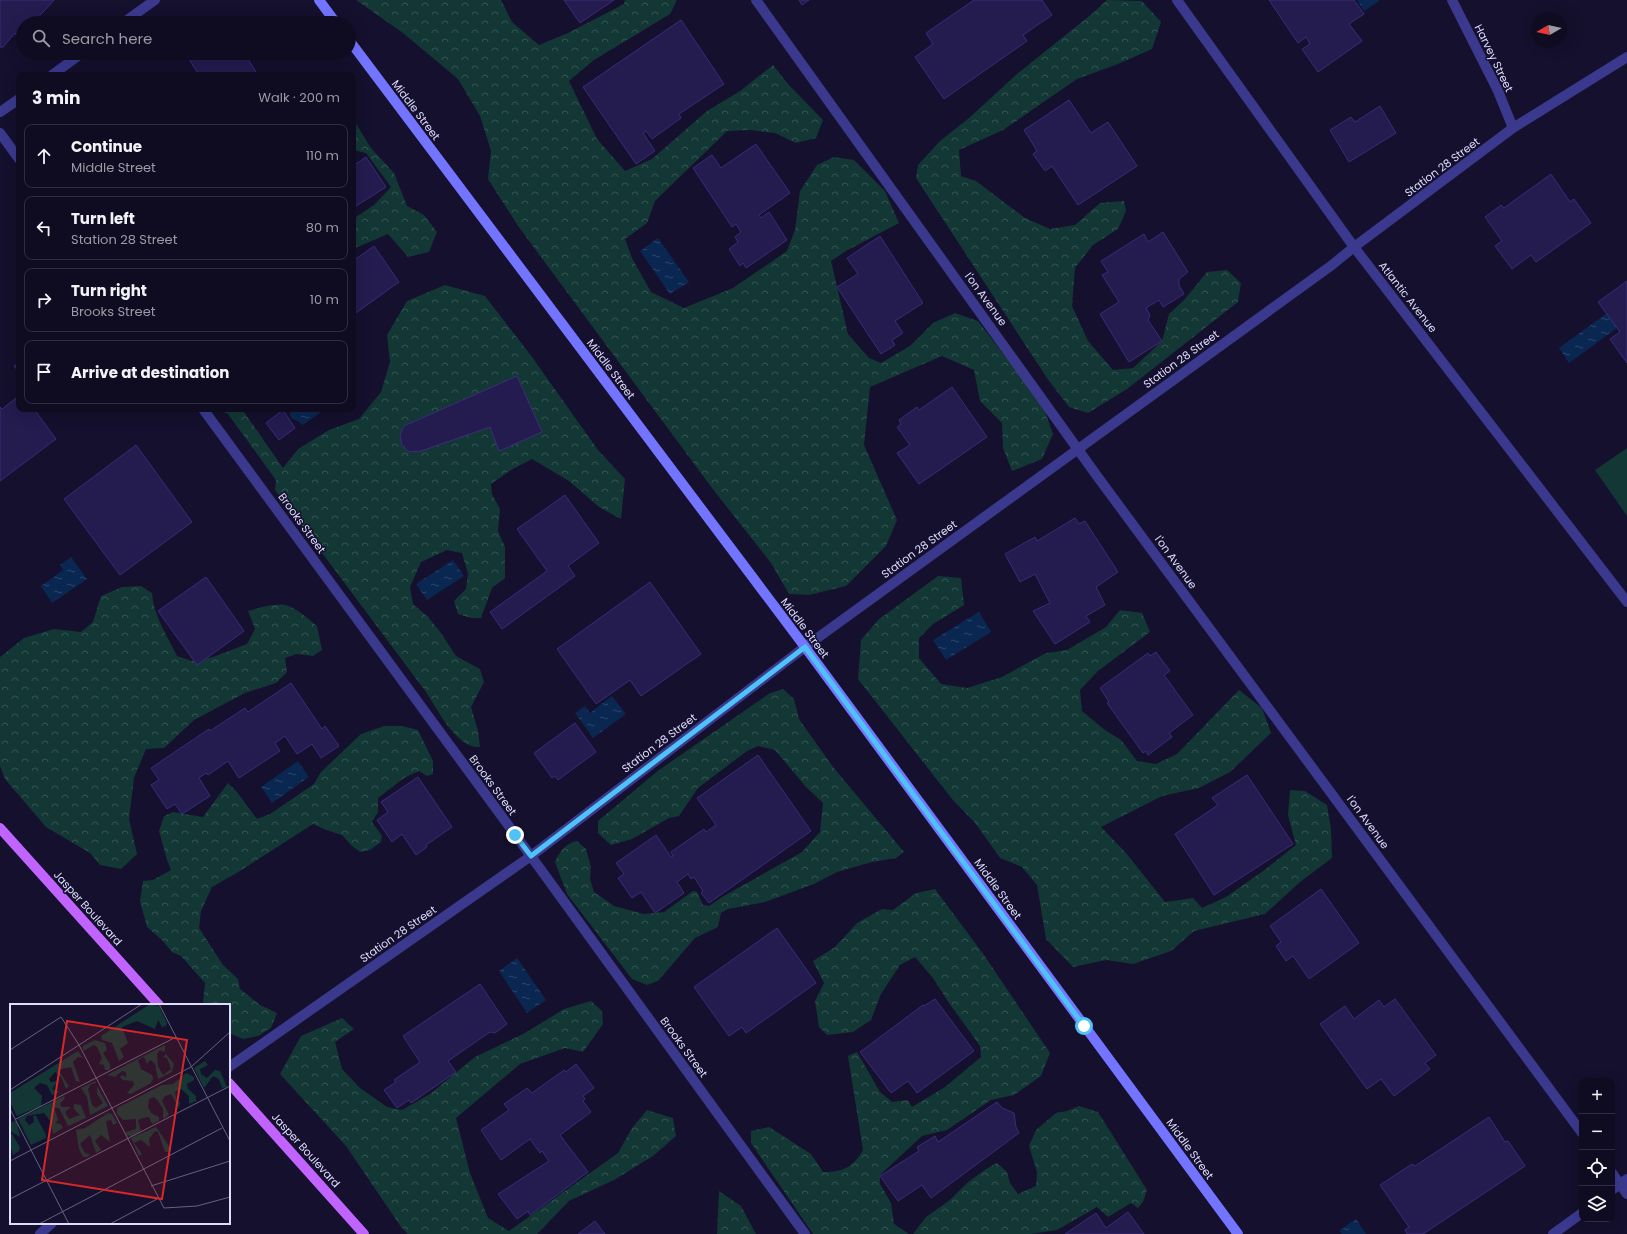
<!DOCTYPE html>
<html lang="en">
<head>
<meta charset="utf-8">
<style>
  body { margin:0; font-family:Poppins,sans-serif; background:#18152a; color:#f1f3f6 }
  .controls { position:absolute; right:12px; bottom:12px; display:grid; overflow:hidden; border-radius:8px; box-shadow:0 4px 16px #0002 }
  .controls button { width:36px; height:36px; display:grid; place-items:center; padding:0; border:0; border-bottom:1px solid #2f2c40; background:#0f0c22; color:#f1f3f6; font:20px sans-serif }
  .compass { position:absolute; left:1531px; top:12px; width:36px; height:36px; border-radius:50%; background:#0f0c22; box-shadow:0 4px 16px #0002; rotate:261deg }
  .stop { position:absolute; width:12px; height:12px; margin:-9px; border:3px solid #4fc3f7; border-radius:50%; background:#fff }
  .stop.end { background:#4fc3f7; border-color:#fff; box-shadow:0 1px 4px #0008 }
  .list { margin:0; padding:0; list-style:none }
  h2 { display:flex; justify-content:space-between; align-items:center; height:52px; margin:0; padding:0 16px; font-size:17px }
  h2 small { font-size:13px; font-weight:400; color:#9b9ba5 }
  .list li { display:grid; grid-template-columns:26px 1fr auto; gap:12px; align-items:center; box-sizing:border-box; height:64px; margin:0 8px 8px; padding:0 8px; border:1px solid #2f2c40; border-radius:8px }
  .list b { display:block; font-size:15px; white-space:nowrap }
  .list p { margin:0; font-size:13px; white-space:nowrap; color:#9b9ba5 }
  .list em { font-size:13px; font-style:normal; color:#9b9ba5 }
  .icon { flex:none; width:22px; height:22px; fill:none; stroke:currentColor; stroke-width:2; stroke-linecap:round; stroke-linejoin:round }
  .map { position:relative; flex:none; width:1627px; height:1234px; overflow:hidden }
  .search { position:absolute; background:#0f0c22; box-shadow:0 4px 16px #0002; left:16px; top:16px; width:340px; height:44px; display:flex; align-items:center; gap:10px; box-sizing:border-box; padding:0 14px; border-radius:22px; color:#9b9ba5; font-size:15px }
  .panel { position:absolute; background:#0f0c22; box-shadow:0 4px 16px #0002; left:16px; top:72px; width:340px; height:340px; border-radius:8px }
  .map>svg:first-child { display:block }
</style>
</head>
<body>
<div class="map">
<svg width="1627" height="1234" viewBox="0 0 1627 1234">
  <defs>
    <pattern id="forest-crowns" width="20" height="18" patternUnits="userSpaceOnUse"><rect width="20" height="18" fill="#133735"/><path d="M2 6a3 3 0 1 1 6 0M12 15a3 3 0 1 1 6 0" fill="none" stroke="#355353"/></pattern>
    <pattern id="water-ripples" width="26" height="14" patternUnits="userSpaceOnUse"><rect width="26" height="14" fill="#0a2752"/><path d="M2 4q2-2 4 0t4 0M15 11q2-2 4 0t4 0" fill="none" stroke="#2d466c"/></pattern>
  </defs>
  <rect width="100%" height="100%" fill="#14102d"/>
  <path fill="url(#forest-crowns)" d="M356,0h145l11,22 27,23 29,-12 56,-29 1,-4h52l-7,14 -76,46 -25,21 28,58 28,32 27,-12 55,-48 33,-20 33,-26 15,19 35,36 -7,18 -20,5 -21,-10 -25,-3 -23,1 -72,70 -8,22 -22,16 7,19 19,34 33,16 49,-20 54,-37 8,-21 5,-39 17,-26 17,-8 20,3 31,31 14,32 -53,28 -15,10 17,73 21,24 12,5 29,-17 23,-23 22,-10 23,8 65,85 10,28 -11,25 -30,12 -9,-23 -1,-25 -22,-22 -6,-31 -32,-14 -72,31 -6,58 33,75 -11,26 -40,40 -37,9 -20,-1 -18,-31 -59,-75 -194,-262 -30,-47 3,-28 -11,-35 -22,-37 -55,-46z
    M1107,0l35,1 19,21 -9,27 -34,15 -41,15 -74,51 -44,20 2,26 15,5 49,37 25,11 25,-4 25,-22 24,-2 2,10 -8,18 -25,16 -18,23 -3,38 16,35 25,29 20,-2 29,-27 7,-27 15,-14 23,-28 20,-2 14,13 -3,19 -111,87 -39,24 -19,-6 -22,-29 -131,-200 2,-13 22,-24 29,-23 48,-44 76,-61z
    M353,119l18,29 23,25 13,33 17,9 13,17 -8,20 -21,5 -20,-23 -35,15v-30l21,-14 17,-18 -25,-34 -13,-3z
    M445,285l40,11 47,61 66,93 27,29 -4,40 -22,-12 -30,-26 -37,-22 -21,11 -20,14 1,10 8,15 -2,22 7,16v31l-13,10 -11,30h-10l-13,-4 -4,-13 12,-12 2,-15 -6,-21 -15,-3 -26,12 -11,25 3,17 15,13 13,16 15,23 24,13 4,13 -13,25 7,24 2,16c-23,2 -43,-38 -54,-55l-151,-202 1,-10 -48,-66 -10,-5h24l41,59 15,-19 31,-19 30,-11 22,-27 9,-30 -3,-27 20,-34z
    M938,576l23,2 3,27 -31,19 -14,14v20l22,26 26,4 35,-11 44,-24 21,-3 39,-23 14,-17 22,3 8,19 -52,39 -18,19 2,21 23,19 16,10 16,21 19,3 21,-10 62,-64 23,18 9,25 -41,39 -31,16 -37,8 -61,31 25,26 39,49 28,-4 9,10 24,-11 37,-26 33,-26 -8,-30 2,-25 15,1 22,14 4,24 1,29 -32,24 -35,32 -71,17 -23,20 -38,13 -27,-4 -33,7 -27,-28 -9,-54 -15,-18 -22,-9 -24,-34 -24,-25 -94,-120 3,-39 17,-20z
    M141,586l11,7c2,24 15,42 25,63l15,5 21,-4 34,-13 8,-15 -7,-18c11,-3 25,-8 37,-6 11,2 23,14 32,21l5,24 -9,6 -16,-2 -12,4 2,14 -11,11 -31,10 -51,27 -30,28 -18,1 -12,29 -5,41 8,35 -16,15 -21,-4 -10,-12 -44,-26 -41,-48 -5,-13v-109l24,-19 30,-9 27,3 12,-10 8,-26 21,-9z
    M783,689l11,10 5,20 34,48 71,85 -8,6 -24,4 -35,10 -23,12 -49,18 -37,7 -7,4 -3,14 -23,11 -37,43 -11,4 -15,-6 -65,-85 -12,-32c5,-11 10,-18 22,-21l9,8 5,18 -1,12 4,13 20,14 30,8 20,-2 29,-21 4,1 6,13 6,1 13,-9 80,-45 18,-20 3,-29 -17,-16 -31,-37 -17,-4 -11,5 -49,37 -19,28 -10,2 -37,21 -21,6 -13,-12v-12l61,-51 111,-77z
    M384,726h18l16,4 15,31v13l-6,2 -8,-5 -15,7 -26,20v14l-6,10 10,14 -1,6 -11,8 -10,2 -9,-7 -9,-10 -16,-5 -13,-6 -73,47 -28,16 -11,24 -2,17 24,37 15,14 2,10 20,16 17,8 -6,15 -13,8 -15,3 -14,-6v-28h-25l-1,-3 2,-19 -24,-27 -9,-4 -10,-12 -15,-13 -7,-26 3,-20 10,-1 18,-10 -4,-10 -8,-29 5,-15 9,-4 30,5 25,-34 9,9 20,27 13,-5 44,-30 7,-12 40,-38z
    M935,889l49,66 66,98 -9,23 -27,19 -23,5 -44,30 -25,6 -42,39v9l11,19 3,21 15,10h-96l-62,-91v-12l18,-4 42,27 12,18c19,0 30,-4 40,-22l-15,-94 9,-4 23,40 12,10 16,-2 4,7 33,-20 36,-30 -1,-11 -31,-43 -16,-25 -18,-21 -15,8 -19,29 -10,26 -18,12 -26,3 -8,-8 -4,-26 9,-18 -11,-22 22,-14 22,-24 25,-14 11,1 23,-17z
    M591,1001l11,10 1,13 -20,28 -18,-4 -45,16 -64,54 14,55 18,45 21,13 109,-78 14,-25 15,-18 26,8 3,18 -23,20 -39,24 -45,21 -32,33h-129l-7,-7 -55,-81 -66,-72 21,-38 41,-18 12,11 -19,13 7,27 18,19 27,19 15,3 28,-16 45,-37 50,-24 39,-24z
    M1079,1106l19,6 49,78 -4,12 -5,6 -7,-5 -23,14 -11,-10 -40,23 -26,4h-118l13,-17 24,-17 17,-17 19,-14 11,-6 10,9 3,11 8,11 18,-8 1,-14 -8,-26 7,-16 20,-17 11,-2z
    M719,1191l22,15 15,28h-39z"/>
  <path fill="#133735" d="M1627,448v68l-32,-46z"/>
  <path fill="url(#water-ripples)" d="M1357,0h22v1l-15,10z
    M658,238l31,44 -19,12 -30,-43z
    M1607,313l10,15 -48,35 -10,-15z
    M289,409h36l-22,16 -4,-3 -8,-4z
    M71,557l16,22 -35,24 -11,-17 22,-16 -3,-5z
    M453,560l11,16 -37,24 -11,-16z
    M979,612l12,20 -45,28 -13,-20z
    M612,696l14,18 -33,24 -18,-25 10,-7 5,7z
    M298,761l11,16 -37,26 -11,-16z
    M517,958l29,42 -19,13 -28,-42z
    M1356,1219l10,15h-24l-3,-3z"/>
  <path fill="#241b4f" stroke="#3a2c7c" d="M0,0h54l-21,23h-10v6l-7,6 -1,-2 -12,14h-3z
    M564,0h50l-34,23z
    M799,0h10l-7,5z
    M974,0h68l10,15 -29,20 4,6 -83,58 -29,-42 18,-13 -7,-11z
    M1269,0h85l10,14 -15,10 13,17 -44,31 -16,-23 8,-5 -4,-7 -8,6z
    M681,20l43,64 -45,30 2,4 -29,21 -6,-8 -3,2 12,18 -19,13 -53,-77z
    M198,53h46l14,22h-59l-10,-16z
    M1069,100l22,33 17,-11 29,44 -59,39 -26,-39 -7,5 -12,-17 4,-3 -13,-21z
    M1380,106l16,27 -47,29 -19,-32 21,-13 4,5z
    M756,144l34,49 -31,22 2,3 8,-6 18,28 -41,28 -3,-5 -3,3 -11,-17 9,-7 -3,-5 6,-5 -5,-8 -4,3 -39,-59 19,-13 9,13z
    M366,157l20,30 -33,21v-42z
    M1551,174l19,28 4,-3 17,24 -55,39 -5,-7 -19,14 -17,-23 7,-5 -17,-24 16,-12 3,3z
    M1163,232l25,40 -9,7v6l5,9 -21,13 -4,-7 -13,8 4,7 -2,5 14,21 -33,21 -29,-48 19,-12 -17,-27 6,-3 -7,-11 43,-27 4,8z
    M880,236l43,67 -28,18 8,12 -11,7 3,5 -14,9 -44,-67 21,-13 -11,-16z
    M374,246l25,36 -46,33v-54z
    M1627,281v82l-17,-24 10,-7 -22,-30z
    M19,360v12l-5,-6 4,-2 -1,-2z
    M517,376l25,56 -43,19 -9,-24 -69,24 -12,1 -7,-7 -2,-10 4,-9z
    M952,387l35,50 -68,47 -22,-31 13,-8 -13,-18 4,-3 -2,-4 18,-13 2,3z
    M19,396v13h15l22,30 -56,42v-74l2,2z
    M283,410l12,18 -16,12 -13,-17z
    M136,445l56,77 -72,53 -56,-76z
    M565,495l34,48 -31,23 7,10 -73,53 -12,-17 57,-41 -30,-42z
    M1075,518l4,6 6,-3 33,51 -22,15 9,18 -19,11 4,6 -35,22 -22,-33 17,-8 -15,-29 -15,8 -15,-28 30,-17 2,4z
    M206,577l38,54 -47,34 -39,-54z
    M650,582l51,72 -60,42 -11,-16 -34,24 -39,-55z
    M1156,652l14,19 -6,4 29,40 -24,18 3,4 -24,18 -2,-4 -3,2 -36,-50 2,-1 -9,-14 48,-35 2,3z
    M291,683l31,46 3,-3 14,20 -18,12 -9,-14 -15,10 -12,-18 -10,7 5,8 -41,27 -11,-17 -20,14 -2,-2 -7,5 11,18 -28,18 -7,-10 -8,5 -16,-24 8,-5 -8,-12 58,-39 1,2 35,-23 3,4z
    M575,723l21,29 -38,28 -3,-4 -3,2 -18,-25z
    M758,755l53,76 -102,72 -8,-10 2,-2 -9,-14 -3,2 -3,-5 -11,8 7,11 -29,20 -14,-21 -9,6 -14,-20 6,-4 -8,-11 40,-28 15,22 2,-1 -2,-4 33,-23 2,3 10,-7 -19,-27z
    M1247,775l46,69 -79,51 -39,-61 43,-29 -6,-7z
    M418,777l34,50 -26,18 1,2 -11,8 -14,-21 -10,8 -15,-22 11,-8 -7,-10z
    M1321,889l38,54 -50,36 -16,-23 -7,5 -10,-15 5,-4 -11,-16z
    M777,928l39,55 -70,50 -4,-6 -13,9 -35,-49z
    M480,984l27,40 -12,9 -5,-1 -42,29 8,11 -45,31 -2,-3 -12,8 -13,-18 12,-8 -2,-2 26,-18 -17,-26z
    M935,999l39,52 -57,42 -9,-12 -17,12 -31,-41 63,-47 1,1z
    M1395,999l41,56 -11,8 5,6 -36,27 -13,-17 -14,10 -47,-65 25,-18 9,13 25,-19 5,7z
    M576,1064l18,24 -11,8 2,3 -2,2 8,11 -31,23 28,37 -58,43 -2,-4 -11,8 -19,-25 51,-33 -7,-10 -2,2 -10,-14 -29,21 -20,-30 28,-20 -5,-6 23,-16 5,5 32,-23 2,2z
    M997,1102l5,6 12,5 2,14 3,6 -88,65 -9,-13 -24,16 -18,-25 39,-25 -2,-4 18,-11 3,6z
    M1489,1117l16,25 3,-1 17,25 -102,68h-16l-2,-4 4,-3 -29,-42 32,-21 3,2z
    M1128,1212l16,22h-79l31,-21 10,15z
    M595,1221l10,13h-27z"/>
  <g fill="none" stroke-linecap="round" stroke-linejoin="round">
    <path stroke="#3a398e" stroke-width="10" d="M756,0l341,476 485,657
      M1177,0l177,247 273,355
      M1452,0l46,91 15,37
      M123,23l32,-23
      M52,75l30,-22
      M0,112l19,-13
      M0,133l19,26
      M203,409l341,465 261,360
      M229,1067l302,-211 274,-209 527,-382 22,-18 159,-119 114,-71
      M1612,1173l15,21
      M1612,1190l15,-11
      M40,1234l12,-11
      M1553,1234l29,-21"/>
    <path stroke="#7374ff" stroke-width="10" d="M319,0l17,23
      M349,40l456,607 433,587"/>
    <path stroke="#c063ff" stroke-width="10" d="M0,828l159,177
      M229,1083l135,151"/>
  </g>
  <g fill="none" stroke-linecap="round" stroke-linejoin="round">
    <path stroke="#4fc3f7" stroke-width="5" d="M515,835l16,21 274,-209 279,379"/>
  </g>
  <g text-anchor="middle" stroke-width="3" stroke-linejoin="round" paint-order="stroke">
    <g font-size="11" fill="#dfdcff" stroke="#14102d">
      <text transform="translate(1494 58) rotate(64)" y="4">Harvey Street</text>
      <text transform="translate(416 110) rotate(53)" y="4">Middle Street</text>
      <text transform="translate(1442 167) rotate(-37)" y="4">Station 28 Street</text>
      <text transform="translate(1408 297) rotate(52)" y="4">Atlantic Avenue</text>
      <text transform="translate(986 299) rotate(54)" y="4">I'on Avenue</text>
      <text transform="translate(1181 359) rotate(-36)" y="4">Station 28 Street</text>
      <text transform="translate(611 369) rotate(53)" y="4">Middle Street</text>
      <text transform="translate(302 523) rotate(54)" y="4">Brooks Street</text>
      <text transform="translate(919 549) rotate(-36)" y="4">Station 28 Street</text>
      <text transform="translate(1176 562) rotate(54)" y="4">I'on Avenue</text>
      <text transform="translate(805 628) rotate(53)" y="4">Middle Street</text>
      <text transform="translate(659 743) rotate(-37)" y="4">Station 28 Street</text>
      <text transform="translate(493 785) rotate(54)" y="4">Brooks Street</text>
      <text transform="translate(1368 822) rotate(54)" y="4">I'on Avenue</text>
      <text transform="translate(998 889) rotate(54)" y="4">Middle Street</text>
      <text transform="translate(88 908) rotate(48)" y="4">Jasper Boulevard</text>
      <text transform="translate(398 934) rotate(-35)" y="4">Station 28 Street</text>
      <text transform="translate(684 1047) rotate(54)" y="4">Brooks Street</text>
      <text transform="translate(1190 1149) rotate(54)" y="4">Middle Street</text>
      <text transform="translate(306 1150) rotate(48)" y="4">Jasper Boulevard</text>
    </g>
  </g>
  <g transform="translate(10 1004)">
    <rect width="220" height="220" fill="#14102d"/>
    <path d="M140,0l9,2 8,17 -1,3 -4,1 -4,-7 -3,9 -18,-8 -15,6 6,16 -8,6 4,8 -5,4 -7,-18 -10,-3 -1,-4zM85,36l10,3 2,7 -4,3 7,11v6h-5l-1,-5 -5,-1 3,-6 -5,-11 -3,-2 -11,6v-5zM155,41v7l-5,-2 -3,4 1,12 5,9 8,-6 -4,-11 -4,-1 3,-3 8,10 -2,8 -14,7 -3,-15 -5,-4 -3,4 -3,-7 -6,3 3,9 11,6 1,4 -2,4 -20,11 -4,-1 7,-8 -1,-4 -10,-1 -3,-3 2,-2 4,2v-5l-4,-1 -7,6 -8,-2zM68,47l5,7 -5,-1 -5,5 7,20 -4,-1 -5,-14 -10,2 -2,2 10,15 -3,3 -5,-12 -6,-5 -6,7 2,3 7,-1 -6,8 8,3 -8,3 -5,-10 -7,-2 -6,5 8,8 -1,10 -24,10 -7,-14v-9zM195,57l3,4 -8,4 1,5 6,4 8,-8 5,1 7,16 -5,1 -3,-9 -6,-3 -9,12 -10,-20zM176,69l8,4v3l-7,4 1,5 8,7v5l-7,3v-8l-8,-7 -6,3 2,9 3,1 -1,6 -8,-14 -6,2 -3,5 7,14 -6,4v-10l-5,-8 -4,-4 -5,2 -1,8 3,6 8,4v4l-7,3 -3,-7 -7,1 -4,2 3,11 -9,5 -6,-1v-3l10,-3v-10l-13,1 -6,-6v-6l45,-23 11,-1zM85,77l1,2 -5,1 -3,5 4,16 4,3 7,-5 -6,-9v-8l11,20 -18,9 -3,-18 -6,-9zM54,92l1,2 -5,6 2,3h9l-6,5 4,7 11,-4 -6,-6v-5l7,1 5,13 -18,8 -9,-18h-5l4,11 -2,4 5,1 2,4 -10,6 -2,-12 -7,-9 -17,3 -2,4 4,5 5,-3 -1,-6h3l10,19v3l-15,7 -13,-26zM98,109l4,1 5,9 -4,2 -2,-5 -5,1 4,21 -9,-7 -6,6 6,9 -5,3 -6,-18 -10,9 5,9 5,1 -2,3h-5l-4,-8 -3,-19 9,-2zM7,117l3,16 -10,-6 10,16 -1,4 -6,4 -3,-11v-22zM146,123l15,22 -1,3h-5l-7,-20 -3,-1 -6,8 1,8 -9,-7 -7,3 8,11 -3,2 -8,-18z" fill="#133735"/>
    <path fill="none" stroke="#656281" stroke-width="1" d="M149,0l71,137M0,46l51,-33 18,28 85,163 33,-2 33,-9M0,86l132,-86M0,105l59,115M6,115l160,-82M0,157l181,-94 39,-35M141,182l79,-25M0,195l220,-113M29,220l183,-96M100,220l47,-25"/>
    <path fill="#d62828" fill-opacity="0.15" stroke="#d62828" stroke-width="2" d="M57,17l120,19 -25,159 -120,-19z"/>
    <rect width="220" height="220" fill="none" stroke="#dfdcff" stroke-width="2"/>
  </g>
</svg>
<div class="controls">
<button>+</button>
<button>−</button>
<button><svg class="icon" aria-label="locate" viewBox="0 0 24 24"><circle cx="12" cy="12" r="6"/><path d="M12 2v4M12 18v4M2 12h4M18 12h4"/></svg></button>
<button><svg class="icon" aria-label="layers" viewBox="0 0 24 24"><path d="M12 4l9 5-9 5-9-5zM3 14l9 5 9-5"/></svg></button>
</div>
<svg class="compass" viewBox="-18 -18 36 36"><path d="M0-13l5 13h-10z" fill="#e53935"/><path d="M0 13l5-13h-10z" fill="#9b9ba5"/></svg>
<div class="stop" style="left:1084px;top:1026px"></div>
<div class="stop end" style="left:515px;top:835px"></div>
<div class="search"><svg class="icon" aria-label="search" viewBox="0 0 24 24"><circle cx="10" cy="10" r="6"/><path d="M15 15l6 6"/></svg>Search here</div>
<section class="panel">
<h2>3 min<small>Walk · 200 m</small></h2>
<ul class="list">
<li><svg class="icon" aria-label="ahead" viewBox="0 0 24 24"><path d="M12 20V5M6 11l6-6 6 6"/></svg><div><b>Continue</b><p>Middle Street</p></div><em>110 m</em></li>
<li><svg class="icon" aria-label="left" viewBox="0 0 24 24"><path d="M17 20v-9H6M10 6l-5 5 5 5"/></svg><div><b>Turn left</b><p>Station 28 Street</p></div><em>80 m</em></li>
<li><svg class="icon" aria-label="right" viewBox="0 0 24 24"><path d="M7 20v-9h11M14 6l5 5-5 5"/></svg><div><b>Turn right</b><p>Brooks Street</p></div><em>10 m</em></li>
<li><svg class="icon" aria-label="arrive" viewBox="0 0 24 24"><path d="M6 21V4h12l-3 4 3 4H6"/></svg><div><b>Arrive at destination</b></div></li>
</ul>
</section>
</div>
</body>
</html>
